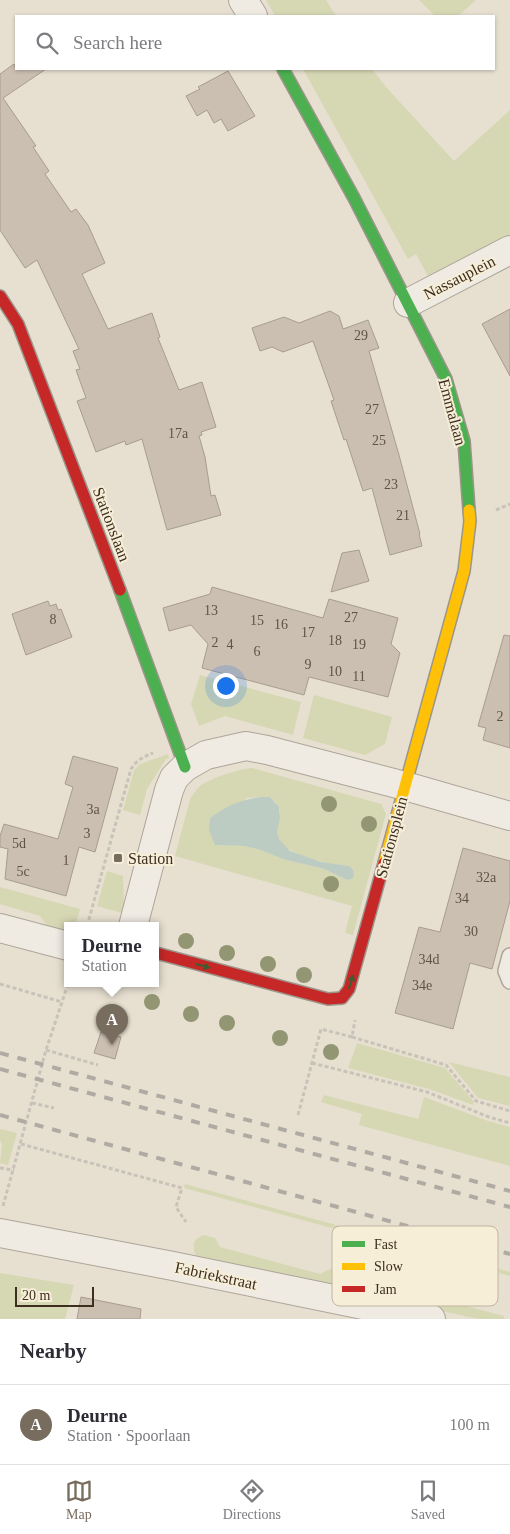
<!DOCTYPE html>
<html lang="en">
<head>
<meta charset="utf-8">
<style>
  body { margin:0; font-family:Georgia,serif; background:#f7f7f7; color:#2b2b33 }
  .scale { position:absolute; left:15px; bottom:12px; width:79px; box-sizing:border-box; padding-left:5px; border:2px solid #3d2e20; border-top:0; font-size:14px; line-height:18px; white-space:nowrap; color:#3d2e20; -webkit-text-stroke:4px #f7eed8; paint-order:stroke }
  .you { position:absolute; left:225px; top:685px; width:18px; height:18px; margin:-12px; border:4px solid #fff; border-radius:50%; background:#1a73e8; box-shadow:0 0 0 8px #1a73e833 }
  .badge { display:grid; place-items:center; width:32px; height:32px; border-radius:50%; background:#786c5e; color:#fff; font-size:16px; font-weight:700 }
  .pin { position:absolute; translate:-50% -41px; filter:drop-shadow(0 1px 2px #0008) }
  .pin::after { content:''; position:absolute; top:26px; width:18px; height:15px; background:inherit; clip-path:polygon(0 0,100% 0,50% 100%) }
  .popup { position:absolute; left:64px; top:922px; width:95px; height:65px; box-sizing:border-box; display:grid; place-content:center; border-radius:0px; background:#fff; filter:drop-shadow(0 1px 4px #0005); font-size:16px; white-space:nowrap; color:#7c7c81 }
  .popup b { font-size:19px; color:#2b2b33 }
  .popup::after { content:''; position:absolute; left:50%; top:100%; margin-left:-10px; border:10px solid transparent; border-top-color:#fff }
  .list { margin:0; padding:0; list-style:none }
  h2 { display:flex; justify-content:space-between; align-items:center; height:65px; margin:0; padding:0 20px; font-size:21px }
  h2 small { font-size:16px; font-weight:400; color:#7c7c81 }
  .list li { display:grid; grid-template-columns:32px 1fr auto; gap:15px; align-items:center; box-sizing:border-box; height:80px; padding:0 20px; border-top:1px solid #e1e1e2 }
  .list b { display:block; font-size:19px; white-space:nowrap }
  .list p { margin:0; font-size:16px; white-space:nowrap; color:#7c7c81 }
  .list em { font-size:16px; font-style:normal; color:#7c7c81 }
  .icon { flex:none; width:28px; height:28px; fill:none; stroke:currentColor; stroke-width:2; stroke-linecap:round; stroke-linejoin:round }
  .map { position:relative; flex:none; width:510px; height:1319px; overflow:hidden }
  .search { position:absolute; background:#fff; box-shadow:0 1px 4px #0004; left:15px; right:15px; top:15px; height:55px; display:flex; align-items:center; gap:12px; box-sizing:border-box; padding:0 18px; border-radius:0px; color:#7c7c81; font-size:19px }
  .sheet { height:145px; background:#fff }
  nav { display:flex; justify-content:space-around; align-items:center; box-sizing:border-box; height:70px; border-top:1px solid #e1e1e2; background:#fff; font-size:14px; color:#7c7c81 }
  nav a { display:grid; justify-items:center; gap:2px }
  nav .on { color:#786c5e }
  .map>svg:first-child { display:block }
</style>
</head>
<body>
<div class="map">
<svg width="510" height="1319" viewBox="0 0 510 1319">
  <rect width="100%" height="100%" fill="#e7e0d1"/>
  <path fill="#d6d7b3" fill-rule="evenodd" d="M266,0h60l10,16h-61z
    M419,0h57l-18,16h-23z
    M303,69h69l14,18 68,74 56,-51v129l-81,39 -13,-24 -8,5z
    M200,675l101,27 -8,33 -68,-19 -26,10 -8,-22z
    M314,695l78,22 -7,27 -20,11 -62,-17z
    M168,754l1,4 -3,1 -19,30 -7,26 -17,-5 11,-40 6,-6z
    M252,768l129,36 5,10 -33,121 -8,-2 7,-27 -177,-50 15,-57c3,-5 6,-9 10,-13 10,-8 39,-17 52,-18zM261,797h9c17,15 7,17 7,35 0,23 54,33 72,34l3,13 -5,1 -23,-11 -41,-10 -22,-9 -17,-4 -29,-1 31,-47z
    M107,871l16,5 1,29 -2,8 -25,-7z
    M0,887l80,22 -5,17h-7v5l-14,-2 -6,-2 -8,-11 -40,-12z
    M357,1043l88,25 29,34 -1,3 -44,-16 -81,-21z
    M449,1062l61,15v29l-32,-8z
    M324,1095l94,24 6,-22 64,24 22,6v39l-151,-41 3,-11 -41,-12z
    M0,1129l17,4 -9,32 -8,-2 2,-18 -2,-5z
    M185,1184l325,88v4l-326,-88z
    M204,1235l11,3 5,9 100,27 10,-5 53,14 -2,7 8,2 2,-6 113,30v3h-25l-275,-58 -8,-5c-4,-10 -4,-17 8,-21z
    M0,1273l74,12 -9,34h-65z"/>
  <path fill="#bcccc2" d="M261,797h9l9,10 1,11 -3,14 2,7 11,12 31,11 28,4 4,4 1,6 -2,3 -5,1 -23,-11 -41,-10 -22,-9 -17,-4 -29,-1 -6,-15 1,-12c16,-12 32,-19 51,-21z"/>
  <path fill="#cbbfb2" stroke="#a89c90" d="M14,64l2,5h30l-43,29 33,48 -3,1 16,24 -4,3 26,38 5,-3 12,16 17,38 -23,11 26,55 44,-16 8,24 -2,1 21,52 23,-8 14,45 -15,5 1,3 -3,1 6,21 6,39 4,-1 6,20 -54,15 -25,-91 -16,6 -1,-4 -29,11 -19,-51 9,-3 -10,-28 4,-1 -7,-18 6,-2 -42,-89 -12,8 -25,-38v-156z
    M228,71l27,45 -27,15 -7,-12 -7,4 -7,-13 -10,6 -11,-20 14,-7 -2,-2z
    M510,309v67l-28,-52z
    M330,311l9,5 4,13 25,-9 11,28 -10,3 30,104 21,79h-1l3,12 -32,9 -18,-67 -9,3 -17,-52 -2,1 -13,-39 3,-1 -21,-59 -30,11 -11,-5 -12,4 -8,-23 32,-11 15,6z
    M359,550l10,31 -38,11 11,-39z
    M212,587l111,31 6,-19 69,19 -7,26 9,9 -12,44 -79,-20 -5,18 -102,-27 6,-24 -17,-19 -22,6 -6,-23 47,-14z
    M48,601l2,5 6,-2 2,6 3,-1 11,28 -46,18 -14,-41z
    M504,635l6,1v112l-27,-8 3,-12 -8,-2z
    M73,756l45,12 -23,84 -16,-5 -13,49 -61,-17 3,-30 -8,-2v-11l4,-12 54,15 15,-52 -8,-3z
    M463,848l47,13v40l-18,68 -22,-6 -17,66 -58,-16 24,-86 21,5z
    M101,1032l20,5 -6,22 -21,-6z
    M81,1297l60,12 -1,10h-63z"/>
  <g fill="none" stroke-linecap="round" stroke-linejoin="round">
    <defs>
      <path id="lane" d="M510,956l-4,15 4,10"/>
      <path id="street" d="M243,0l10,16
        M408,303l102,-53
        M133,926l36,-136 5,-12 11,-11 21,-12 40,-9 21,4 138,36 105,30
        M0,928l68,18
        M0,1233l173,33 258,53"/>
      <path id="fast" d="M283,69l71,129 92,181 18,62 5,69
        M120,590l65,177"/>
      <path id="slow" d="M384,863l80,-292 6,-50 -1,-11"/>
      <path id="jam" d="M0,296l18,28 102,266
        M156,953l172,46 14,-1 7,-9 35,-126"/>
    </defs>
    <use href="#lane" stroke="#ada599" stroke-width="18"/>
    <use href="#street" stroke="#ada599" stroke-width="30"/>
    <use href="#fast" stroke="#9c958a" stroke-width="14"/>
    <use href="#slow" stroke="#9c958a" stroke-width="14"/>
    <use href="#jam" stroke="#9c958a" stroke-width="14"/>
    <path stroke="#c8c2b9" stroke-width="3" stroke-dasharray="4 2.5" stroke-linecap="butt" d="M496,510l14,-6
      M87,926l44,-157c6,-9 12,-12 22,-16
      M0,984l62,18
      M352,1037l94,28 30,36 34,10
      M46,1050l52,15
      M312,1063l115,29 62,25 21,6
      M32,1103l22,5
      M298,1115l23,-86 31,8 3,-17
      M21,1144l161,44 -6,19 10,15
      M0,1168l14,2
      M3,1206l43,-156 22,-66"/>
    <use href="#lane" stroke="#efebe3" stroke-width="15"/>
    <use href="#street" stroke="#efebe3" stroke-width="28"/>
    <use href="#fast" stroke="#4caf50" stroke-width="11"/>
    <use href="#slow" stroke="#ffc107" stroke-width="11"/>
    <use href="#jam" stroke="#c62828" stroke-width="11"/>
    <path stroke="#afaaa2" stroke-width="4" stroke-dasharray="9 9" stroke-linecap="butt" d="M0,1053l510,138
      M0,1069l510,138
      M0,1115l510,139"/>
  </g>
  <g fill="#929673">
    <circle cx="329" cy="804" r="8"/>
    <circle cx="369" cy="824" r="8"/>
    <circle cx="331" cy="884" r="8"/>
    <circle cx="186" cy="941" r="8"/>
    <circle cx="227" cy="953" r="8"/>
    <circle cx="268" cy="964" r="8"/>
    <circle cx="304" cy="975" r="8"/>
    <circle cx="152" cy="1002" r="8"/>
    <circle cx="191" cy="1014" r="8"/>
    <circle cx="227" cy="1023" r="8"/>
    <circle cx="280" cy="1038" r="8"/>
    <circle cx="331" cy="1052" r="8"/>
  </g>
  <defs><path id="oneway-solid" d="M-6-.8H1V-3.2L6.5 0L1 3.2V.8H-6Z" transform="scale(1.25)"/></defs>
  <g fill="#425b31">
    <use href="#oneway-solid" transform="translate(203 966) rotate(15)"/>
    <use href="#oneway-solid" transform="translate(351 982) rotate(-72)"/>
  </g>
  <rect fill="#786c5e" stroke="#f7eed8" stroke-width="2" x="113" y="853" width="10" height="10" rx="2.5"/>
  <g text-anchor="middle" stroke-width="4" stroke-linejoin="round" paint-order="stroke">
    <g font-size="14" fill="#605244">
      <text x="361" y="340">29</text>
      <text x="372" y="414">27</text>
      <text x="178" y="438">17a</text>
      <text x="379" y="445">25</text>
      <text x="391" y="489">23</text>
      <text x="403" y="520">21</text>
      <text x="211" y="615">13</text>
      <text x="351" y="622">27</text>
      <text x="53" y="624">8</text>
      <text x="257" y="625">15</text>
      <text x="281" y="629">16</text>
      <text x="308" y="637">17</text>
      <text x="335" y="645">18</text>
      <text x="215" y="647">2</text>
      <text x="230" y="649">4</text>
      <text x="359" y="649">19</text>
      <text x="257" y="656">6</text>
      <text x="308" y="669">9</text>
      <text x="335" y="676">10</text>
      <text x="359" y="681">11</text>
      <text x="500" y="721">2</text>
      <text x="93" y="814">3a</text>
      <text x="87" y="838">3</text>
      <text x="19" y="848">5d</text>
      <text x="66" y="865">1</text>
      <text x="23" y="876">5c</text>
      <text x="486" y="882">32a</text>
      <text x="462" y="903">34</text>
      <text x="471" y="936">30</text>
      <text x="429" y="964">34d</text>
      <text x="422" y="990">34e</text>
    </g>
    <g font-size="16" fill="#3d2e20" stroke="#f7eed8">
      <text transform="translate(459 277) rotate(-27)" y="6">Nassauplein</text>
      <text transform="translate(453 412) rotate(75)" y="6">Emmalaan</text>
      <text transform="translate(112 524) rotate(69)" y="6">Stationslaan</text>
      <text transform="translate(391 837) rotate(-75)" y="6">Stationsplein</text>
      <text transform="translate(216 1275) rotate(12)" y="6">Fabriekstraat</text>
    </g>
    <g font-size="16" fill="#3d2e20" stroke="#f7eed8" text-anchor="start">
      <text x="128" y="864">Station</text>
    </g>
  </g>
  <rect x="332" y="1226" width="166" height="80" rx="8" fill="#f7eed8" stroke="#bfb4a1" stroke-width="1"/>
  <rect x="342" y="1241" width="23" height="6" fill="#4caf50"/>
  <rect x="342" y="1263" width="23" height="7" fill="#ffc107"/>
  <rect x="342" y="1286" width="23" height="6" fill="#c62828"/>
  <g font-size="14" fill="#3d2e20">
    <text x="374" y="1249">Fast</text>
    <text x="374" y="1271">Slow</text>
    <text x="374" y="1294">Jam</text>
  </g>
</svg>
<div class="scale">20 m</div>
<div class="you"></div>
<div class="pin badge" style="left:112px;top:1045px">A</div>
<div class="popup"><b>Deurne</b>Station</div>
<div class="search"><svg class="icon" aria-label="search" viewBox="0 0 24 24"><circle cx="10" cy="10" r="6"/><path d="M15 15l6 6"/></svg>Search here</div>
</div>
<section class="sheet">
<h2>Nearby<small></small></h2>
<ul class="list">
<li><span class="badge">A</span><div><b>Deurne</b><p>Station · Spoorlaan</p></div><em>100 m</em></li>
</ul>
</section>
<nav>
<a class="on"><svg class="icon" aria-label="map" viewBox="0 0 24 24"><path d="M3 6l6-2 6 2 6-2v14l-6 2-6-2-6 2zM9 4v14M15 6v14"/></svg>Map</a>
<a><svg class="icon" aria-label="directions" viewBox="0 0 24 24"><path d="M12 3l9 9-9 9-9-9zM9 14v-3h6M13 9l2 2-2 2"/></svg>Directions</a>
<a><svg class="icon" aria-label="saved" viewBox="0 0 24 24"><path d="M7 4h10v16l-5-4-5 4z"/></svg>Saved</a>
</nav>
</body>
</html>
